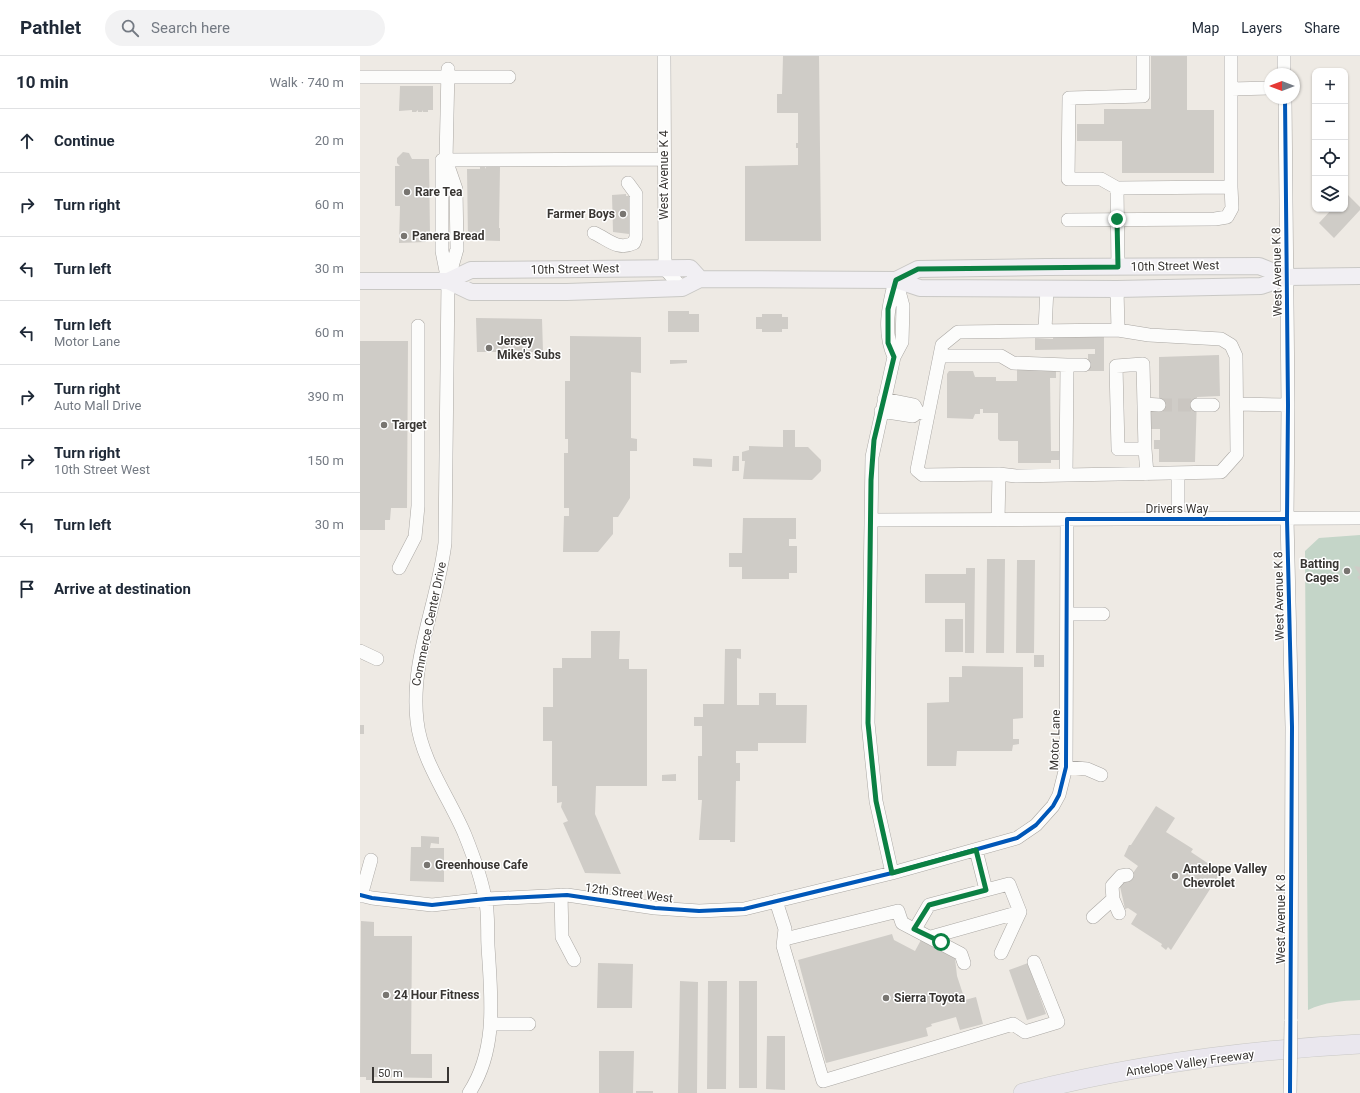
<!DOCTYPE html>
<html lang="en">
<head>
<meta charset="utf-8">
<style>
  body { margin:0; font-family:Roboto,sans-serif; background:#f2f2f3; color:#1f2937 }
  .controls { position:absolute; right:12px; top:12px; display:grid; overflow:hidden; border-radius:8px; box-shadow:0 1px 3px #0004 }
  .controls button { width:36px; height:36px; display:grid; place-items:center; padding:0; border:0; border-bottom:1px solid #e0e1e3; background:#fff; color:#1f2937; font:20px sans-serif }
  .compass { position:absolute; left:904px; top:12px; width:36px; height:36px; border-radius:50%; background:#fff; box-shadow:0 1px 3px #0004; rotate:270deg }
  .scale { position:absolute; left:12px; bottom:10px; width:77px; box-sizing:border-box; padding-left:4px; border:2px solid #393633; border-top:0; font-size:11px; line-height:14px; white-space:nowrap; color:#393633; -webkit-text-stroke:3px #fff; paint-order:stroke }
  .stop { position:absolute; width:12px; height:12px; margin:-9px; border:3px solid #0b8043; border-radius:50%; background:#fff }
  .stop.end { background:#0b8043; border-color:#fff; box-shadow:0 1px 4px #0008 }
  .list { margin:0; padding:0; list-style:none }
  h2 { display:flex; justify-content:space-between; align-items:center; height:52px; margin:0; padding:0 16px; font-size:17px }
  h2 small { font-size:13px; font-weight:400; color:#747a83 }
  .list li { display:grid; grid-template-columns:26px 1fr auto; gap:12px; align-items:center; box-sizing:border-box; height:64px; padding:0 16px; border-top:1px solid #e0e1e3 }
  .list b { display:block; font-size:15px; white-space:nowrap }
  .list p { margin:0; font-size:13px; white-space:nowrap; color:#747a83 }
  .list em { font-size:13px; font-style:normal; color:#747a83 }
  .icon { flex:none; width:22px; height:22px; fill:none; stroke:currentColor; stroke-width:2; stroke-linecap:round; stroke-linejoin:round }
  .map { position:relative; flex:none; width:1000px; height:1037px; overflow:hidden }
  header { display:flex; align-items:center; gap:24px; box-sizing:border-box; height:56px; padding:0 20px; background:#fff; border-bottom:1px solid #e0e1e3 }
  header strong { font-size:19px }
  nav { display:flex; gap:22px; margin-inline-start:auto; font-size:14px }
  .search { width:280px; height:36px; background:#f2f2f3; display:flex; align-items:center; gap:10px; box-sizing:border-box; padding:0 14px; border-radius:22px; color:#747a83; font-size:15px }
  main { display:flex }
  aside { flex:1; background:#fff }
  .map>svg:first-child { display:block }
</style>
</head>
<body>
<header>
<strong>Pathlet</strong>
<div class="search"><svg class="icon" aria-label="search" viewBox="0 0 24 24"><circle cx="10" cy="10" r="6"/><path d="M15 15l6 6"/></svg>Search here</div>
<nav><a>Map</a><a>Layers</a><a>Share</a></nav>
</header>
<main>
<aside>
<h2>10 min<small>Walk · 740 m</small></h2>
<ul class="list">
<li><svg class="icon" aria-label="ahead" viewBox="0 0 24 24"><path d="M12 20V5M6 11l6-6 6 6"/></svg><div><b>Continue</b></div><em>20 m</em></li>
<li><svg class="icon" aria-label="right" viewBox="0 0 24 24"><path d="M7 20v-9h11M14 6l5 5-5 5"/></svg><div><b>Turn right</b></div><em>60 m</em></li>
<li><svg class="icon" aria-label="left" viewBox="0 0 24 24"><path d="M17 20v-9H6M10 6l-5 5 5 5"/></svg><div><b>Turn left</b></div><em>30 m</em></li>
<li><svg class="icon" aria-label="left" viewBox="0 0 24 24"><path d="M17 20v-9H6M10 6l-5 5 5 5"/></svg><div><b>Turn left</b><p>Motor Lane</p></div><em>60 m</em></li>
<li><svg class="icon" aria-label="right" viewBox="0 0 24 24"><path d="M7 20v-9h11M14 6l5 5-5 5"/></svg><div><b>Turn right</b><p>Auto Mall Drive</p></div><em>390 m</em></li>
<li><svg class="icon" aria-label="right" viewBox="0 0 24 24"><path d="M7 20v-9h11M14 6l5 5-5 5"/></svg><div><b>Turn right</b><p>10th Street West</p></div><em>150 m</em></li>
<li><svg class="icon" aria-label="left" viewBox="0 0 24 24"><path d="M17 20v-9H6M10 6l-5 5 5 5"/></svg><div><b>Turn left</b></div><em>30 m</em></li>
<li><svg class="icon" aria-label="arrive" viewBox="0 0 24 24"><path d="M6 21V4h12l-3 4 3 4H6"/></svg><div><b>Arrive at destination</b></div></li>
</ul>
</aside>
<div class="map">
<svg width="1000" height="1037" viewBox="0 0 1000 1037">
  <rect width="100%" height="100%" fill="#eeeae4"/>
  <path fill="#c4d5c8" d="M1000,479v465c-19,1 -35,2 -52,10l-3,-459 14,-13z"/>
  <path fill="#cfccc7" d="M423,0h36l2,185h-76v-75l53,-1v-17h-2v-5h2v-30h-21v-19h5z
    M791,0h36v54h27v63h-92v-32h-45v-17h27v-15h47z
    M40,30h33v24h-5v2h-5v-2l-1,2h-4v-2l-2,2h-4v-2l-13,1z
    M43,96l6,1 3,6h17l1,76h-4v7l-27,1 1,-37h-5v-40h5l-3,-3v-5z
    M120,111h5v2l1,-2h14l-1,61h1v13l-32,-1 -1,-71h13z
    M266,138v2h7l-1,33 -3,5 -16,-2 -1,-37z
    M987,138l13,13v3l-26,28 -15,-15 13,-14h13v-13z
    M308,255h21v3h10v18h-31z
    M402,258h20v3h6v12h-6v3h-20v-3h-6v-12h6z
    M116,262l66,1 1,33h-66z
    M210,280l71,1v36l-10,-1v66l6,1v12h-7v47l-12,19h-5v17l-15,18h-35l1,-36h5v-8h-5v-55h4v-14h-3v-58h5z
    M693,281h51v34h-16v-17h7v-5l-60,1v-12l18,1z
    M0,285h48l-1,167h-16l-1,12h-5v10h-25z
    M859,299l1,41 -23,1 -2,65h-36v-13h-5v-9h6v-11h-12v-18h11v-54z
    M310,304h17v3l-17,1z
    M657,313h39v9h-6l1,73h9l1,9h-10v3h-33v-22h-18l-2,-2v-26h-15v-4h-3v5h-5l-2,5 -26,-1v-44l2,-3h24l2,6h21v4h21z
    M423,374h12v17h13l13,13v11l-9,9 -69,-1 2,-18h-3v-9l7,-2v-4l34,1z
    M373,400h6v15h-7z
    M333,402l19,1v8l-19,-1z
    M383,462h53v21h-7v7h8v27h-8v6h-47v-12h-13v-14h13z
    M627,503h18l-1,94h-18z
    M657,504h18l-1,93h-18z
    M994,510l6,1v14l-3,-4 3,-2z
    M606,512h9l-1,85h-9v-50h-40v-29h41z
    M585,563h18v33h-18z
    M231,575h29l-1,28h10v10h18v117h-51l-1,28 26,60 -36,-1 -22,-50 5,-2 -7,-14 1,-5 -5,1v-17h-5v-45h-9v-34h10v-39h9v-10h29z
    M365,593h16v10l-4,-1v47h22v-12h17v12h31l-1,38h-48v8h-22v12h4v18h-4l-1,61h-5v-2h-31l3,-40h-4v-44h4v-30h-8v-9h9v-13h21z
    M674,599h10v12h-10z
    M602,610l61,1v51l-10,1v20h6v5l-6,1 -1,6h-55l-1,15h-29v-63l22,-1v-25h13z
    M0,669h4v9h-4z
    M316,718v7h-14v-6z
    M796,750l19,12 -9,14 27,17 -2,3 30,20 -50,78 -3,-3 -2,3 -5,-4 1,-2 -31,-20 6,-10 -9,-6 -3,1 -6,-27 9,-2 10,-14 -14,-10 5,-11h2z
    M61,780l18,1v7l-8,-1 -1,5h14v34l-34,-1 1,-34h10z
    M1,865l13,1v14h38l-1,118h21v24l-60,-1v3h-6v-3h-6z
    M532,878l2,6 21,11 6,-11 34,18 2,18 8,24 11,-3 7,27 -23,6 -4,-13 -25,7 1,2 -6,2 2,8 -102,27 -28,-103z
    M238,907l35,1 -1,44h-35z
    M668,907l18,51 -19,6 -18,-50z
    M320,925l18,1 -1,111h-19z
    M348,925h19l-1,108h-19z
    M379,925h18v107h-18z
    M407,980h18v54l-19,-1z
    M239,995h35l-1,42h-34z
    M276,1035h17v2h-17z"/>
  <g fill="none" stroke-linecap="round" stroke-linejoin="round">
    <path stroke="#cac6c1" stroke-width="13" stroke-dasharray="13 6" stroke-linecap="butt" d="M799,349h38"/>
    <defs>
      <path id="minor" d="M304,0l1,213 17,19
        M924,0v18
        M88,13l-2,91 10,29 1,60 -8,28
        M0,21h149
        M871,33l39,-1
        M925,42l3,307 -1,114 5,208 -1,294
        M757,132l-16,-9h-33l1,-81 74,-2v-40
        M708,164l147,-1 12,-2 5,-9 -1,-21
        M234,177c14,6 23,18 40,10l2,-6v-43l-8,-11
        M758,211l-1,-79 114,-1v-131
        M757,233l1,41
        M685,274l2,-42
        M580,300h61l12,7 54,2 -1,110
        M534,301c-11,-26 -6,-49 1,-76
        M707,309h17
        M524,343l30,6 4,7
        M784,348l15,1
        M877,348l51,1
        M837,349h16
        M521,355l32,5 5,-4 10,2
        M785,393h-27l-2,-83 27,-2 2,85 2,25
        M818,417v46
        M511,464l489,-2
        M638,464l1,-46 -76,1 -6,-5 25,-125 16,-13 160,-2 31,5 72,4 10,6 5,11 1,98 -16,18 -205,4 -17,-2
        M39,512l16,-31 3,-31v-180
        M707,558h36
        M0,595l17,8
        M706,711l21,2 14,6
        M616,794l10,40
        M532,817l-16,-72 -8,-78 4,-266 22,-100 8,-15 1,-36 -7,-26
        M0,839l12,3 60,7 54,-6 81,-4 88,13 44,3 45,-2 148,-36 125,-35 19,-13 17,-19 6,-11 7,-28 1,-248
        M201,839l1,42 12,23
        M1,840l10,-36
        M416,845l9,28 -2,17 40,135 190,-57 12,8 33,-10 -24,-60
        M759,857l-6,-14 -1,-13 9,-10 6,-1
        M733,861l20,-18
        M555,873l14,-24 80,-21 11,28 -89,25
        M425,883l113,-28 4,12 59,31 3,9
        M641,897l19,-41
        M131,968h38
        M109,1037c29,-44 22,-97 19,-147 -1,-15 1,-33 -3,-48 -4,-21 -12,-43 -20,-63 -15,-36 -44,-75 -48,-114 -7,-61 21,-119 28,-178l3,-262 -6,-30v-91l222,-1"/>
      <path id="major" d="M536,224l22,-11 128,-2 213,-1 28,11
        M0,225h88l23,11h96l115,-4 18,-9 196,1 24,8 197,1 144,-3 26,-9 73,-1
        M88,225l23,-11 219,-2 10,11"/>
      <path id="highway" d="M663,1037c110,-28 224,-43 337,-49"/>
    </defs>
    <use href="#minor" stroke="#aaa7a3" stroke-width="14"/>
    <use href="#major" stroke="#c9c8c5" stroke-width="18"/>
    <use href="#highway" stroke="#c9c8c5" stroke-width="20"/>
    <use href="#minor" stroke="#fcfcfb" stroke-width="13"/>
    <use href="#major" stroke="#f1eff3" stroke-width="16"/>
    <use href="#highway" stroke="#eae7ee" stroke-width="19"/>
    <defs>
      <path id="minor-bridge" d="M930,1037l1,-72"/>
    </defs>
    <use href="#minor-bridge" stroke="#aaa7a3" stroke-width="14" stroke-linecap="butt"/>
    <use href="#minor-bridge" stroke="#fcfcfb" stroke-width="13"/>
    <defs>
      <path id="cycleway" d="M925,42l3,307 -1,114 5,208 -2,366
        M0,839l12,3 60,7 54,-6 81,-4 88,13 44,3 45,-2 148,-36 125,-35 19,-13 17,-19 6,-11 7,-28 1,-248h220"/>
    </defs>
    <use href="#cycleway" stroke="#fff" stroke-width="6"/>
    <use href="#cycleway" stroke="#0057b8" stroke-width="4"/>
  </g>
  <g fill="none" stroke-linecap="round" stroke-linejoin="round">
    <path stroke="#0b8043" stroke-width="5" d="M581,886l-27,-13 15,-24 57,-15 -10,-40 -84,23 -16,-72 -8,-78 3,-243 3,-40 20,-83 -6,-14v-34l8,-29 22,-11 200,-2 -1,-48"/>
  </g>
  <g fill="#787571" stroke="#fff" stroke-width="1.5">
    <circle cx="47" cy="136" r="4"/>
    <circle cx="263" cy="158" r="4"/>
    <circle cx="44" cy="180" r="4"/>
    <circle cx="129" cy="292" r="4"/>
    <circle cx="24" cy="369" r="4"/>
    <circle cx="987" cy="515" r="4"/>
    <circle cx="67" cy="809" r="4"/>
    <circle cx="815" cy="820" r="4"/>
    <circle cx="26" cy="939" r="4"/>
    <circle cx="526" cy="942" r="4"/>
  </g>
  <g text-anchor="middle" stroke-width="3" stroke-linejoin="round" paint-order="stroke">
    <g font-size="12" fill="#393633" stroke="#fff">
      <text transform="translate(304 119) rotate(-90)" y="4">West Avenue K 4</text>
      <text transform="translate(815 210) rotate(-1)" y="4">10th Street West</text>
      <text transform="translate(215 213) rotate(-1)" y="4">10th Street West</text>
      <text transform="translate(917 216) rotate(-91)" y="4">West Avenue K 8</text>
      <text x="817" y="457">Drivers Way</text>
      <text transform="translate(919 540) rotate(-91)" y="4">West Avenue K 8</text>
      <text transform="translate(69 568) rotate(-78)" y="4">Commerce Center Drive</text>
      <text transform="translate(695 684) rotate(-88)" y="4">Motor Lane</text>
      <text transform="translate(269 837) rotate(7)" y="4">12th Street West</text>
      <text transform="translate(921 863) rotate(-90)" y="4">West Avenue K 8</text>
      <text transform="translate(830 1007) rotate(-8)" y="4">Antelope Valley Freeway</text>
    </g>
    <g font-size="12" font-weight="bold" fill="#393633" stroke="#fff" text-anchor="start">
      <text x="55" y="140">Rare Tea</text>
      <text x="255" y="162" text-anchor="end">Farmer Boys</text>
      <text x="52" y="184">Panera Bread</text>
      <text x="137" y="289">Jersey<tspan x="137" dy="14">Mike's Subs</tspan></text>
      <text x="32" y="373">Target</text>
      <text x="979" y="512" text-anchor="end">Batting<tspan x="979" dy="14">Cages</tspan></text>
      <text x="75" y="813">Greenhouse Cafe</text>
      <text x="823" y="817">Antelope Valley<tspan x="823" dy="14">Chevrolet</tspan></text>
      <text x="34" y="943">24 Hour Fitness</text>
      <text x="534" y="946">Sierra Toyota</text>
    </g>
  </g>
</svg>
<div class="controls">
<button>+</button>
<button>−</button>
<button><svg class="icon" aria-label="locate" viewBox="0 0 24 24"><circle cx="12" cy="12" r="6"/><path d="M12 2v4M12 18v4M2 12h4M18 12h4"/></svg></button>
<button><svg class="icon" aria-label="layers" viewBox="0 0 24 24"><path d="M12 4l9 5-9 5-9-5zM3 14l9 5 9-5"/></svg></button>
</div>
<svg class="compass" viewBox="-18 -18 36 36"><path d="M0-13l5 13h-10z" fill="#e53935"/><path d="M0 13l5-13h-10z" fill="#747a83"/></svg>
<div class="scale">50 m</div>
<div class="stop" style="left:581px;top:886px"></div>
<div class="stop end" style="left:757px;top:163px"></div>
</div>
</main>
</body>
</html>
